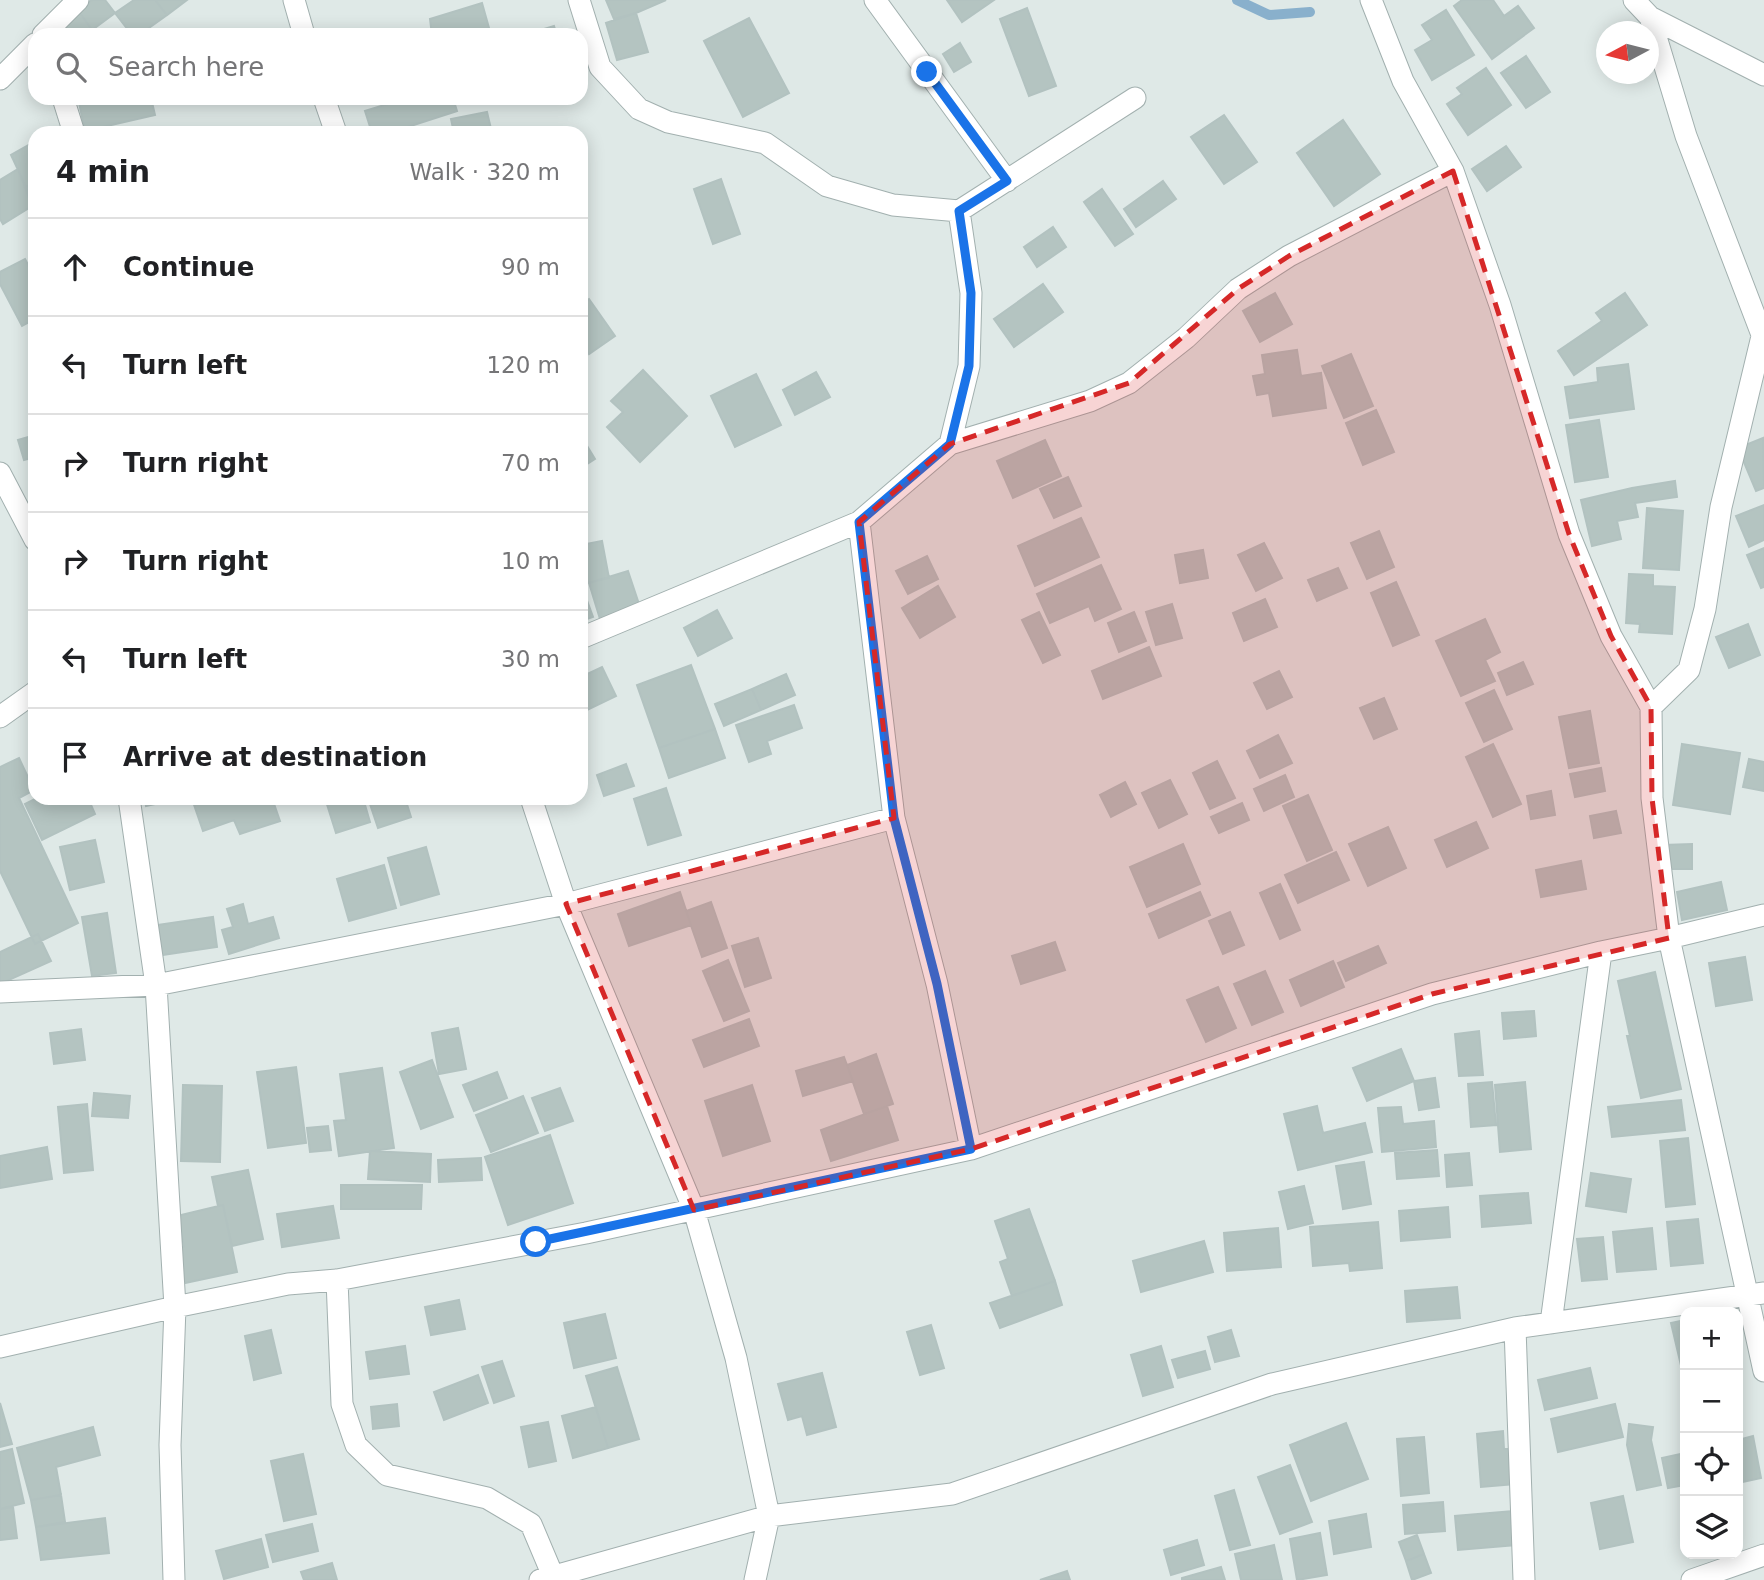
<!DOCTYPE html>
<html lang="en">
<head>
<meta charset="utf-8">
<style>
  body { margin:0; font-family:"DejaVu Sans",sans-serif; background:#f6f6f6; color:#202124 }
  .controls { position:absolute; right:21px; bottom:21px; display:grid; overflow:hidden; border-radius:14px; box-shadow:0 4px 18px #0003 }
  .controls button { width:63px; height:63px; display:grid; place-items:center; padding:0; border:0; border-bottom:2px solid #e0e0e0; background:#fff; color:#202124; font:35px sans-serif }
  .compass { position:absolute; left:1596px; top:21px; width:63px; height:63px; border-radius:50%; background:#fff; box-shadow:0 4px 18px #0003; rotate:263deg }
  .stop { position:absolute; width:21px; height:21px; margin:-16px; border:5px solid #1a73e8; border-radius:50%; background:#fff }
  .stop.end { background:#1a73e8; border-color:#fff; box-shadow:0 2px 7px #0008 }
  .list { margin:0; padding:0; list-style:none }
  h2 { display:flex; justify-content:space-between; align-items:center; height:91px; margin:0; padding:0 28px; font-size:30px }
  h2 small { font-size:23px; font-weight:400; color:#757577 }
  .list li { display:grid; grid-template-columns:46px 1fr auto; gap:21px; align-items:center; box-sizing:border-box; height:98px; padding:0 28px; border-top:2px solid #e0e0e0 }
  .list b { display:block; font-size:26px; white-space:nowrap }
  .list em { font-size:23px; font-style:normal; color:#757577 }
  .icon { flex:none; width:38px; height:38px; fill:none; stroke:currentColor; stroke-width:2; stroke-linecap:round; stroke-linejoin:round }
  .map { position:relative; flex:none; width:1764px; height:1580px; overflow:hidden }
  .search { position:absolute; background:#fff; box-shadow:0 4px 18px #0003; left:28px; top:28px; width:560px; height:77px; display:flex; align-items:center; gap:18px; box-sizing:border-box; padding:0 24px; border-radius:21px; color:#757577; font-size:26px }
  .panel { position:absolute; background:#fff; box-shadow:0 4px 18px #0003; left:28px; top:126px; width:560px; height:679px; border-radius:21px }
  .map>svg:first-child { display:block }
</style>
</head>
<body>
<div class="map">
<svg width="1764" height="1580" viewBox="0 0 1764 1580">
  <rect width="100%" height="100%" fill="#dfe9e7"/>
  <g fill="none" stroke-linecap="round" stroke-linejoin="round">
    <path stroke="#89b0cc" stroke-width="10" d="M1237,0l32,15 41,-3"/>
  </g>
  <path fill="#b4c4c1" stroke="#b2c2c0" stroke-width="2" d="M92,0h13l10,13 -23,17 -14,-20z
    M134,0h21l12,15 -28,20h-7l-17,-22z
    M155,0h32l-20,15z
    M606,0h60l-30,13 -22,6z
    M947,0h47l-32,22z
    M1462,0h31l11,16 14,-10 16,22 -42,31 -38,-53z
    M482,3l9,32h-59l-2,-16z
    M1027,8l29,78 -27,10 -29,-77z
    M78,10l14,20 -8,5h-12l-10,-14z
    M1446,10l28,45 -42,25 -17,-30 17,-10 -10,-15z
    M636,13l12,39 -31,8 -11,-37z
    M749,18l40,75 -46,24 -39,-76z
    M554,26l3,9h-33z
    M960,43l11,19 -17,10 -11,-18z
    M1526,56l24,36 -24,16 -25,-35z
    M1486,68l25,37 -43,30 -21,-31 15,-10 -5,-6z
    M78,98h73l4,17 -70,16z
    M407,98h46l4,13 -68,22h-17l-7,-22z
    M487,112l5,21h-38l-3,-14z
    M1224,115l33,47 -33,22 -33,-47z
    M1343,120l37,54 -46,32 -37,-53z
    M34,142l1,42 -9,3 -15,-32z
    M1506,146l15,21 -34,24 -15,-22z
    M18,169l14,37 -29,18 -3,-5v-39z
    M721,179l19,55 -27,10 -19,-55z
    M1163,181l13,18 -40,28 -12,-18z
    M35,184v32l-9,-29z
    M1102,189l31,45 -18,12 -31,-44z
    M1053,227l13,20 -29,20 -13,-20z
    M25,259l10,19v41l-13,7 -22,-42v-12z
    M1043,284l20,28 -49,35 -20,-28z
    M1275,293l17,31 -32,18 -17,-31z
    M1625,293l22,32 -73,50 -16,-24 44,-30 -6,-8z
    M589,299l26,37 -26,18 -8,-11v-39z
    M1297,350l4,26 20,-3 5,35 -53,8 -4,-23 -12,2 -4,-19 12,-2 -3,-19z
    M1351,354l22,52 -29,12 -22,-52z
    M1628,364l6,45 -64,9 -5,-31 33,-5 -1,-14z
    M643,370l44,46 -47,46 -33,-35 16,-15 -12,-11z
    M816,372l14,25 -35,18 -12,-25z
    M756,374l25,51 -46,22 -24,-51z
    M1376,410l18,42 -31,13 -17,-42z
    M1599,420l9,57 -33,5 -9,-57z
    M35,435v22l-11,3 -6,-20z
    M581,436l14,23 -14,9z
    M1763,438l1,50 -8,3 -18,-43z
    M1045,440l16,36 -48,22 -16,-37z
    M1068,477l13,29 -27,12 -14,-29z
    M1675,481l2,16 -42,6 3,14 -21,4 4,18 -29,7 -11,-46 51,-12z
    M1764,505v35l-15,7 -13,-31z
    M1647,508l36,3 -4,59 -36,-2z
    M1081,518l18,39 -64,29 -17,-40z
    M1379,531l15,36 -27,12 -16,-36z
    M602,541l7,37 -27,6 -1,-39z
    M1264,543l18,35 -26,13 -18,-36z
    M1764,548v39l-3,1 -14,-33z
    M1203,550l5,28 -28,5 -5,-28z
    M927,556l11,23 -30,15 -12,-23z
    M1101,565l20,44 -26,12 -6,-15 -39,17 -13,-29z
    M1338,568l9,20 -30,13 -9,-21z
    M628,571l12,36 -40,12 -11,-36z
    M1629,574l24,1v11l22,1 -3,47 -33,-2 1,-8 -14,-1z
    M1396,582l23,53 -26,11 -22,-53z
    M581,584l12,33 -12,4z
    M938,586l17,31 -35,21 -18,-30z
    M1265,599l12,28 -33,14 -11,-28z
    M1172,604l10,34 -26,7 -10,-33z
    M717,610l15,28 -34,18 -14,-28z
    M1039,612l21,43 -17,8 -21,-43z
    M1134,612l12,29 -27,11 -11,-29z
    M1485,619l15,33 -15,8 10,21 -34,15 -25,-55z
    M1748,624l12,31 -31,13 -13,-31z
    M1149,647l12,29 -58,23 -11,-28z
    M1523,662l10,22 -26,11 -9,-22z
    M691,665l24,64 -56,19 -22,-63z
    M602,667l14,29 -35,17v-36z
    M1279,671l13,26 -25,12 -13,-26z
    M786,674l9,21 -34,15 -9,-21z
    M752,689l9,21 -37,16 -9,-22z
    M1494,690l18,39 -28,13 -18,-39z
    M1384,698l13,31 -23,10 -14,-31z
    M794,705l8,23 -35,13 4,13 -22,8 -13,-37z
    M1590,711l9,52 -30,5 -10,-51z
    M715,729l10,29 -56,20 -10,-30z
    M1278,735l14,28 -32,15 -13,-27z
    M1493,744l28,60 -28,13 -27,-60z
    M1682,744l58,9 -10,61 -57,-9z
    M19,758l15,32 -15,8 59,125 -43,21 -35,-73v-104z
    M1749,759l15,3v29l-21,-4z
    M1217,761l18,37 -25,11 -17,-36z
    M626,764l8,22 -30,10 -7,-21z
    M1601,768l4,23 -30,6 -5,-23z
    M1285,775l9,22 -30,14 -10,-22z
    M1170,780l17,34 -28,14 -17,-35z
    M1125,782l11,22 -25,13 -11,-22z
    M666,788l15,47 -33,10 -14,-46z
    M1551,791l4,24 -24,4 -4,-23z
    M1308,795l24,55 -25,11 -24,-55z
    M37,798h51l7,16 -53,26 -17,-36z
    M145,798h33v1l-32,7z
    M195,798h77l8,23 -40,13 -6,-14 -31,11 -11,-32z
    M325,798h38l7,24 -34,11z
    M368,798h37l6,19 -33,11z
    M1242,803l7,17 -30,13 -8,-16z
    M1616,811l5,22 -27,5 -4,-22z
    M1476,822l12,26 -41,19 -12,-27z
    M1388,827l18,41 -38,18 -19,-42z
    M95,840l9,42 -34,8 -10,-43z
    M1183,844l17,40 -53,23 -17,-40z
    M1692,844v25h-29v-24z
    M426,847l13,47 -38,11 -13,-47z
    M1336,852l13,28 -51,23 -13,-28z
    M1581,861l5,28 -45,8 -5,-27z
    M384,865l12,43 -47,13 -12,-42z
    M1721,882l6,28 -45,10 -5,-28z
    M1280,884l20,46 -20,9 -20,-46z
    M680,892l11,33 -62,21 -11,-32z
    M1200,892l10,23 -51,23 -10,-24z
    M711,902l16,46 -25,9 -16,-46z
    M243,904l5,20 25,-7 6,21 -50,16 -7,-24 11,-3 -6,-18z
    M1230,912l14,33 -21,9 -14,-33z
    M107,913l9,60 -24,3 -10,-59z
    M213,917l4,30 -55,8 -5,-30z
    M38,934l13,27 -51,23v-32z
    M758,938l13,40 -26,9 -13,-41z
    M1055,942l10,28 -44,14 -9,-28z
    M1378,946l8,17 -40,18 -8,-18z
    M1745,957l7,43 -36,6 -7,-43z
    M728,960l21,51 -25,10 -21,-50z
    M1333,961l11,26 -43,19 -11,-26z
    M1265,971l18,41 -31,13 -18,-41z
    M1655,972l26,117 -40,9 -14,-62h3l-12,-55z
    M1218,987l18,41 -30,14 -19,-42z
    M1534,1011l2,25 -32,3 -2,-26z
    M749,1019l10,27 -55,21 -11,-27z
    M458,1028l8,41 -27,5 -7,-41z
    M81,1029l4,31 -31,4 -4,-31z
    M1479,1031l4,44 -24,1 -4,-42z
    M1401,1049l13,32 -47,20 -14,-33z
    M876,1054l17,50 -29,10 -17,-49z
    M844,1057l9,24 -50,15 -7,-25z
    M432,1060l21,57 -32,12 -21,-57z
    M296,1067l10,76 -38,5 -11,-76z
    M382,1068l12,80 -55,8 -5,-35 12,-1 -6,-46z
    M497,1072l10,26 -33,13 -11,-26z
    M1435,1078l4,29 -20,3 -5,-29z
    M1492,1082l4,43 -25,2 -3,-43z
    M1525,1082l6,67 -31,3 -5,-67z
    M183,1085l39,1 -2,76 -39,-1z
    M752,1085l18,56 -47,15 -18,-55z
    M560,1088l13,33 -28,10 -13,-33z
    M94,1093l36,3 -2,22 -36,-2z
    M523,1096l15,37 -47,19 -15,-37z
    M1681,1100l4,30 -73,7 -4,-30z
    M87,1104l6,66 -29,3 -6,-66z
    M887,1106l11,34 -67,21 -10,-31z
    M1317,1106l6,27 42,-10 7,29 -74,18 -14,-56z
    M1401,1107l2,17 31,-3 2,26 -54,5 -4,-44z
    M328,1126l3,24 -21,2 -3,-24z
    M550,1135l23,68 -65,22 -23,-68z
    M1688,1138l7,66 -29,3 -6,-66z
    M47,1147l5,32 -52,9v-32z
    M1437,1150l2,26 -42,3 -2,-26z
    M370,1151l61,3 -1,28 -62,-3z
    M1469,1153l3,32 -25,2 -2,-32z
    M481,1158l1,22 -43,2 -1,-22z
    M1364,1162l7,42 -28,5 -7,-43z
    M248,1170l15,69 -31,7 -9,-41 -5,1 -6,-29z
    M1591,1173l40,6 -5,33 -40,-6z
    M341,1185h81l-1,24h-80z
    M1304,1186l9,37 -25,6 -9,-37z
    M1528,1193l3,30 -49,4 -2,-31z
    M223,1205l14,67 -52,11 -7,-31 6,-6 -7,-30z
    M333,1206l6,32 -57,9 -5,-33z
    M1448,1207l2,30 -49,4 -2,-30z
    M1029,1209l26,72 -43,15 -12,-34 8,-3 -13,-38z
    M1698,1219l5,44 -32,3 -4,-44z
    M1378,1222l4,46 -32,3 -1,-8 -36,3 -3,-39z
    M1278,1228l3,39 -54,4 -3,-38z
    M1652,1228l4,41 -39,3 -4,-40z
    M1603,1237l4,42 -25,2 -5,-42z
    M1204,1241l9,31 -72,20 -8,-31z
    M1055,1281l7,24 -62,23 -10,-25z
    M1457,1287l3,31 -53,4 -2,-31z
    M459,1300l6,29 -34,6 -6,-28z
    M605,1314l11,44 -42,10 -10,-45z
    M1685,1320v54h-2l-12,-51z
    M931,1325l13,43 -24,7 -13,-43z
    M271,1330l10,43 -27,7 -9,-44z
    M1231,1330l8,26 -24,6 -7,-25z
    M405,1346l4,28 -39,5 -4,-27z
    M1161,1346l12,41 -30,9 -12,-41z
    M1205,1351l5,18 -32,9 -6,-18z
    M502,1361l12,35 -20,7 -12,-36z
    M617,1367l22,72 -31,9 -22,-72z
    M1590,1368l7,30 -52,12 -7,-30z
    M822,1373l14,54 -29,8 -5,-19 -14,4 -10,-36z
    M478,1375l10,28 -44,17 -10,-28z
    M0,1403l12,41 -12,3z
    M397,1404l2,22 -26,3 -2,-22z
    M1615,1404l8,33 -65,15 -7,-33z
    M596,1407l12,41 -35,10 -11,-42z
    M548,1422l8,39 -27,6 -8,-40z
    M1346,1423l22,56 -57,22 -21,-56z
    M1629,1424l24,3 -2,13 10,45 -24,5 -10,-45z
    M93,1427l7,28 -44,12 5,28 -30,5 -14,-52z
    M1503,1431l1,18h8l3,35 -34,3 -4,-53z
    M1753,1436l8,42 -23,5v-43z
    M1424,1437l5,56 -28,3 -4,-57z
    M12,1449l12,54 -24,6v-57z
    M1685,1453v32l-17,3 -6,-30z
    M303,1454l13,60 -32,7 -13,-60z
    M1290,1465l22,57 -32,12 -22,-57z
    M1234,1490l16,55 -20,5 -15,-54z
    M61,1495l4,27 -29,5 -5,-27z
    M1623,1496l10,46 -33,7 -9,-46z
    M1443,1502l2,29 -40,3 -2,-29z
    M13,1507l4,31 -17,2v-31z
    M1513,1511l3,34 -58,5 -3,-34z
    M1366,1514l5,33 -37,7 -5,-33z
    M105,1518l4,35 -68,7 -5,-33z
    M312,1524l6,27 -45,11 -7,-27z
    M1320,1533l7,42 -30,5 -7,-41z
    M1417,1535l7,19 -18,7 -7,-19z
    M261,1539l7,28 -44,12 -8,-28z
    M1197,1540l7,25 -33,10 -7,-25z
    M1274,1545l8,35h-41l-6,-26z
    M1424,1554l7,19 -19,7 -6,-19z
    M332,1563l5,17h-33l-3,-8z
    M1221,1567l4,13h-43v-2z
    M1067,1571l3,9h-30z"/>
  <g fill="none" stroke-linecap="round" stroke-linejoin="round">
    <defs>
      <path id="street" d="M294,0l10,35
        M579,0l21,67 39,42 29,13 97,21 62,43 66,19 66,6 176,-113
        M875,0l132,181
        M1371,0l32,81 50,90 47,134 69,229 42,102 40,71 1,91 17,140 95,433
        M1634,0l16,17 36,119 78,204
        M1650,17l114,58
        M43,35l35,-35
        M0,79l35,-35
        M63,98l11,35
        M324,98l12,35
        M950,444l140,-43 39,-18 57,-45 52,-49 51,-33 164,-85
        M0,473l35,67
        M859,522l35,296 43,166 34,165
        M581,638l278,-116 91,-78 19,-78 2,-73 -12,-82
        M1651,707l38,-37 16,-61 16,-102 43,-179
        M0,717l35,-25
        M129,798l27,187 19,322 -5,138 4,135
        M531,798l35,106 128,306 42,148 33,158 -14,64
        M0,992l156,-7 410,-81 328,-86
        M337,1280l5,124 14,41 31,30 100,23 44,26 22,52
        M1551,1323l50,-371
        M1515,1328l9,252
        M0,1347l175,-40 113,-23 49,-4 249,-47 385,-84 461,-155 169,-42 68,-14 95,-23
        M540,1580l229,-64 183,-22 320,-110 243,-56 249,-35
        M1692,1580l72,-25"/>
    </defs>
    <use href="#street" stroke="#a2b0af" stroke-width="23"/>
    <use href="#street" stroke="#fff" stroke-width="21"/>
  </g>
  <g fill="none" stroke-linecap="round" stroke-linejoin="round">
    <path stroke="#1a73e8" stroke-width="9" d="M536,1242l435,-93 -34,-165 -43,-166 -35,-296 91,-78 19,-78 2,-73 -12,-82 48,-30 -80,-109"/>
  </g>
  <path fill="#d62828" fill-opacity="0.2" stroke="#d62828" stroke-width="5" stroke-dasharray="14 9" stroke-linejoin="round" d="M1453,171l116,363 42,102 40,71 1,91 17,140 -237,56 -461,155 -277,61 -128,-306 328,-86 -35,-296 91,-78 179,-61 109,-94 51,-33z"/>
</svg>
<div class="controls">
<button>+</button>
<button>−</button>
<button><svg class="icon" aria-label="locate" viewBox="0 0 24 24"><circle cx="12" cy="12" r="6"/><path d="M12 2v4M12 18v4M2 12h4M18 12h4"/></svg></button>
<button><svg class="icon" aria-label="layers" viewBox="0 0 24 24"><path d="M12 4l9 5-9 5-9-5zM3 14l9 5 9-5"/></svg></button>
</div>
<svg class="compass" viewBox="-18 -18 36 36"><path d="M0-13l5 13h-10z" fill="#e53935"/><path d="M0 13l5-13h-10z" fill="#757577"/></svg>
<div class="stop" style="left:536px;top:1242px"></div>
<div class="stop end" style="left:927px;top:72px"></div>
<div class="search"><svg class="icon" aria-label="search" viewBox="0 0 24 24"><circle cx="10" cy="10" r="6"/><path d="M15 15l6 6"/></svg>Search here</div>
<section class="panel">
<h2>4 min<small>Walk · 320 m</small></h2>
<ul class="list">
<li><svg class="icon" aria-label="ahead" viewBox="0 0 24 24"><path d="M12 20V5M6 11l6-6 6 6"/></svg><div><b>Continue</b></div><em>90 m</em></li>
<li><svg class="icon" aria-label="left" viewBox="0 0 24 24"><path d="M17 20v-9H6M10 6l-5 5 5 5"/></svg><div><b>Turn left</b></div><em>120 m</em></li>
<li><svg class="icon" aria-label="right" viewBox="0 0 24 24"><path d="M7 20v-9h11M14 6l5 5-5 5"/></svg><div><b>Turn right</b></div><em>70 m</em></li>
<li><svg class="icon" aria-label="right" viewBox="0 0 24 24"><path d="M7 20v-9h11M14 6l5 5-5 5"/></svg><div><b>Turn right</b></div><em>10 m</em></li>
<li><svg class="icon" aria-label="left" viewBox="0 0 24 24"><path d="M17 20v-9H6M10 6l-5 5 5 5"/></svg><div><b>Turn left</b></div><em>30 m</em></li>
<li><svg class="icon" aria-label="arrive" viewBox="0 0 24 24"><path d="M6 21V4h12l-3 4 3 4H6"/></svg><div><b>Arrive at destination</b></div></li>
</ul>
</section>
</div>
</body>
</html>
